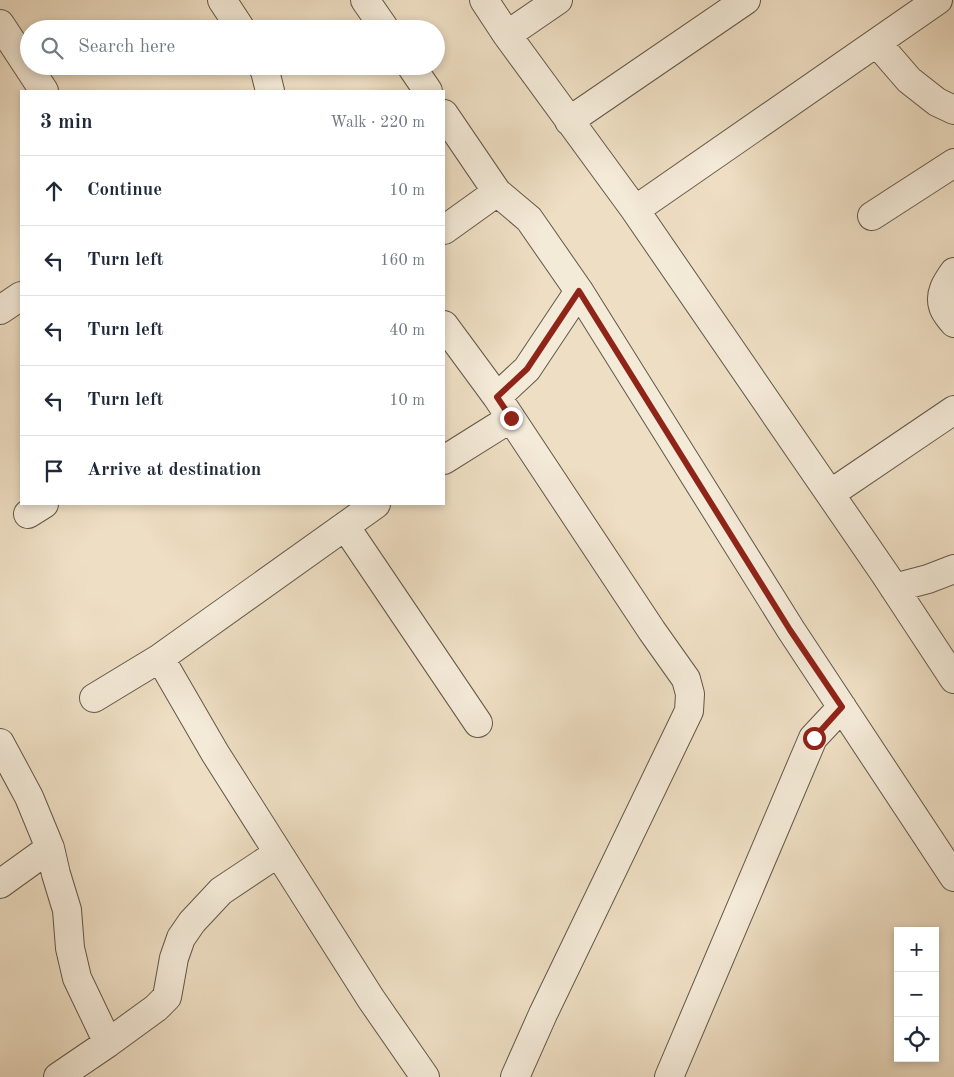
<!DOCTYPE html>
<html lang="en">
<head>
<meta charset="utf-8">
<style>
  body { margin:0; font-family:"Old Standard TT",serif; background:#f2f2f3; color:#1f2937 }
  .controls { position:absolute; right:15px; bottom:15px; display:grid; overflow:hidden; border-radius:0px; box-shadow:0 2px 8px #0003 }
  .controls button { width:45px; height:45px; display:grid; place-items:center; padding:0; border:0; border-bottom:1px solid #e0e1e3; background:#fff; color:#1f2937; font:25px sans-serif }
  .stop { position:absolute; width:15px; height:15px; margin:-11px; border:4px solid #8f2418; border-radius:50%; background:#fff }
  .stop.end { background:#8f2418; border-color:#fff; box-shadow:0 1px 5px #0008 }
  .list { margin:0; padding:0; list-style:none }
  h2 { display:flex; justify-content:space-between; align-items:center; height:65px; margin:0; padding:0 20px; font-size:21px }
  h2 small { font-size:16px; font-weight:400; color:#747a83 }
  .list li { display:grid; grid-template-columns:32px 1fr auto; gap:15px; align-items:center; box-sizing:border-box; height:70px; padding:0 20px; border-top:1px solid #e0e1e3 }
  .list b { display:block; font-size:19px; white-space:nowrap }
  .list em { font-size:16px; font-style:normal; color:#747a83 }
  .icon { flex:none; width:28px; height:28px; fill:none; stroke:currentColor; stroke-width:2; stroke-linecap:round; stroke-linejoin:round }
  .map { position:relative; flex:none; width:954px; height:1077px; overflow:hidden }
  .search { position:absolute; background:#fff; box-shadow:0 2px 8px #0003; left:20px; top:20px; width:425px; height:55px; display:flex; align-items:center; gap:12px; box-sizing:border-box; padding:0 18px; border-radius:28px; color:#747a83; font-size:19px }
  .panel { position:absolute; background:#fff; box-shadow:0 2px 8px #0003; left:20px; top:90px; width:425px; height:415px; border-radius:0px }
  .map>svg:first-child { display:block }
</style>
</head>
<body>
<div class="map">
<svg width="954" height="1077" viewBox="0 0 954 1077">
  <rect width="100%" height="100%" fill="#eedec3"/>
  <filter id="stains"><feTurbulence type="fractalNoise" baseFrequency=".004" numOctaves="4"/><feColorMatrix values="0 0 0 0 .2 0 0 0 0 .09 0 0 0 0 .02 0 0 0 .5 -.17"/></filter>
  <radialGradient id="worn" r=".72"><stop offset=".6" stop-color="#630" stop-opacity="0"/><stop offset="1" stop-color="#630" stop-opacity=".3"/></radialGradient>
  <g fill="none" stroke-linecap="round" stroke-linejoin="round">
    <defs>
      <path id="minor" d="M222,0l19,29
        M365,0l20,29
        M484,0l23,35 128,175 250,364 69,105
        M0,24l44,67
        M507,35l51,-35
        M877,43l32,37 28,22 17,8
        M262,66l3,5 5,20
        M411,66l17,25
        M444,114l53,78 32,27 50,72 212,339 163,247
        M569,121l177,-121
        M635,210l303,-210
        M872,216l82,-53
        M444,230l53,-38
        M954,272c-7,10 -15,21 -11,34 1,6 7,12 11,17
        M0,310l21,-14
        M444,325l53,72 155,234 34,48 4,15 -1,17 -146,303 -28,63
        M497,397l30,-28 52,-78
        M444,460l67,-42
        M830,494l124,-84
        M28,514l16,-10
        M345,526l133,197
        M894,588l34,-9 26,-10
        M160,658l55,95 156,246 54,78
        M94,698l66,-40 216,-154
        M0,743l29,54 21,51 6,26 11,36 3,38 7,30 31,65
        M0,884l50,-36
        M58,1077l50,-34 48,-35 11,-11 7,-39 7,-20 11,-16 29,-31 57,-38
        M669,1077l144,-339 29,-31"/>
    </defs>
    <use href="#minor" stroke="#615748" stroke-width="30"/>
    <use href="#minor" stroke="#f4ead8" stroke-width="28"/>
  </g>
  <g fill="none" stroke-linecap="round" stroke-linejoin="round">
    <path stroke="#8f2418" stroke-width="6" d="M511,418l-14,-21 30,-28 52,-78 211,339 52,77 -28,31"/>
  </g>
  <rect width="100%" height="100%" filter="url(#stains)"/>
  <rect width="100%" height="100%" fill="url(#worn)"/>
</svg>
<div class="controls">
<button>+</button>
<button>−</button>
<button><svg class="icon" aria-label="locate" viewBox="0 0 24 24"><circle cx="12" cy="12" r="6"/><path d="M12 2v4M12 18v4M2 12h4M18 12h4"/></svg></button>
</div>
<div class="stop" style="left:814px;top:738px"></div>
<div class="stop end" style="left:511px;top:418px"></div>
<div class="search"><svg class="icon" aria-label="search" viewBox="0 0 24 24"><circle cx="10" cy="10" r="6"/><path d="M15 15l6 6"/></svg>Search here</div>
<section class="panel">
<h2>3 min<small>Walk · 220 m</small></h2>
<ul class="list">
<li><svg class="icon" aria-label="ahead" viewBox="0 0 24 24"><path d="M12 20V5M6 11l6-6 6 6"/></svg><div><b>Continue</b></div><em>10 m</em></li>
<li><svg class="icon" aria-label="left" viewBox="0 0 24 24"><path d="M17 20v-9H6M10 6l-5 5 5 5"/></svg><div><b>Turn left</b></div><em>160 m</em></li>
<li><svg class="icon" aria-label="left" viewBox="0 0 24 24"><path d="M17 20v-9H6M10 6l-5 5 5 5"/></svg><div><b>Turn left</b></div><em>40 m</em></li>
<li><svg class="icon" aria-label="left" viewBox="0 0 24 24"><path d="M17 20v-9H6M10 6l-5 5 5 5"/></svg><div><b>Turn left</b></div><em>10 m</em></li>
<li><svg class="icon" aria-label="arrive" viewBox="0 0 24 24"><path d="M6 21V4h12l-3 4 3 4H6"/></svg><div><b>Arrive at destination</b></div></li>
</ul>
</section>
</div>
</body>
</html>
